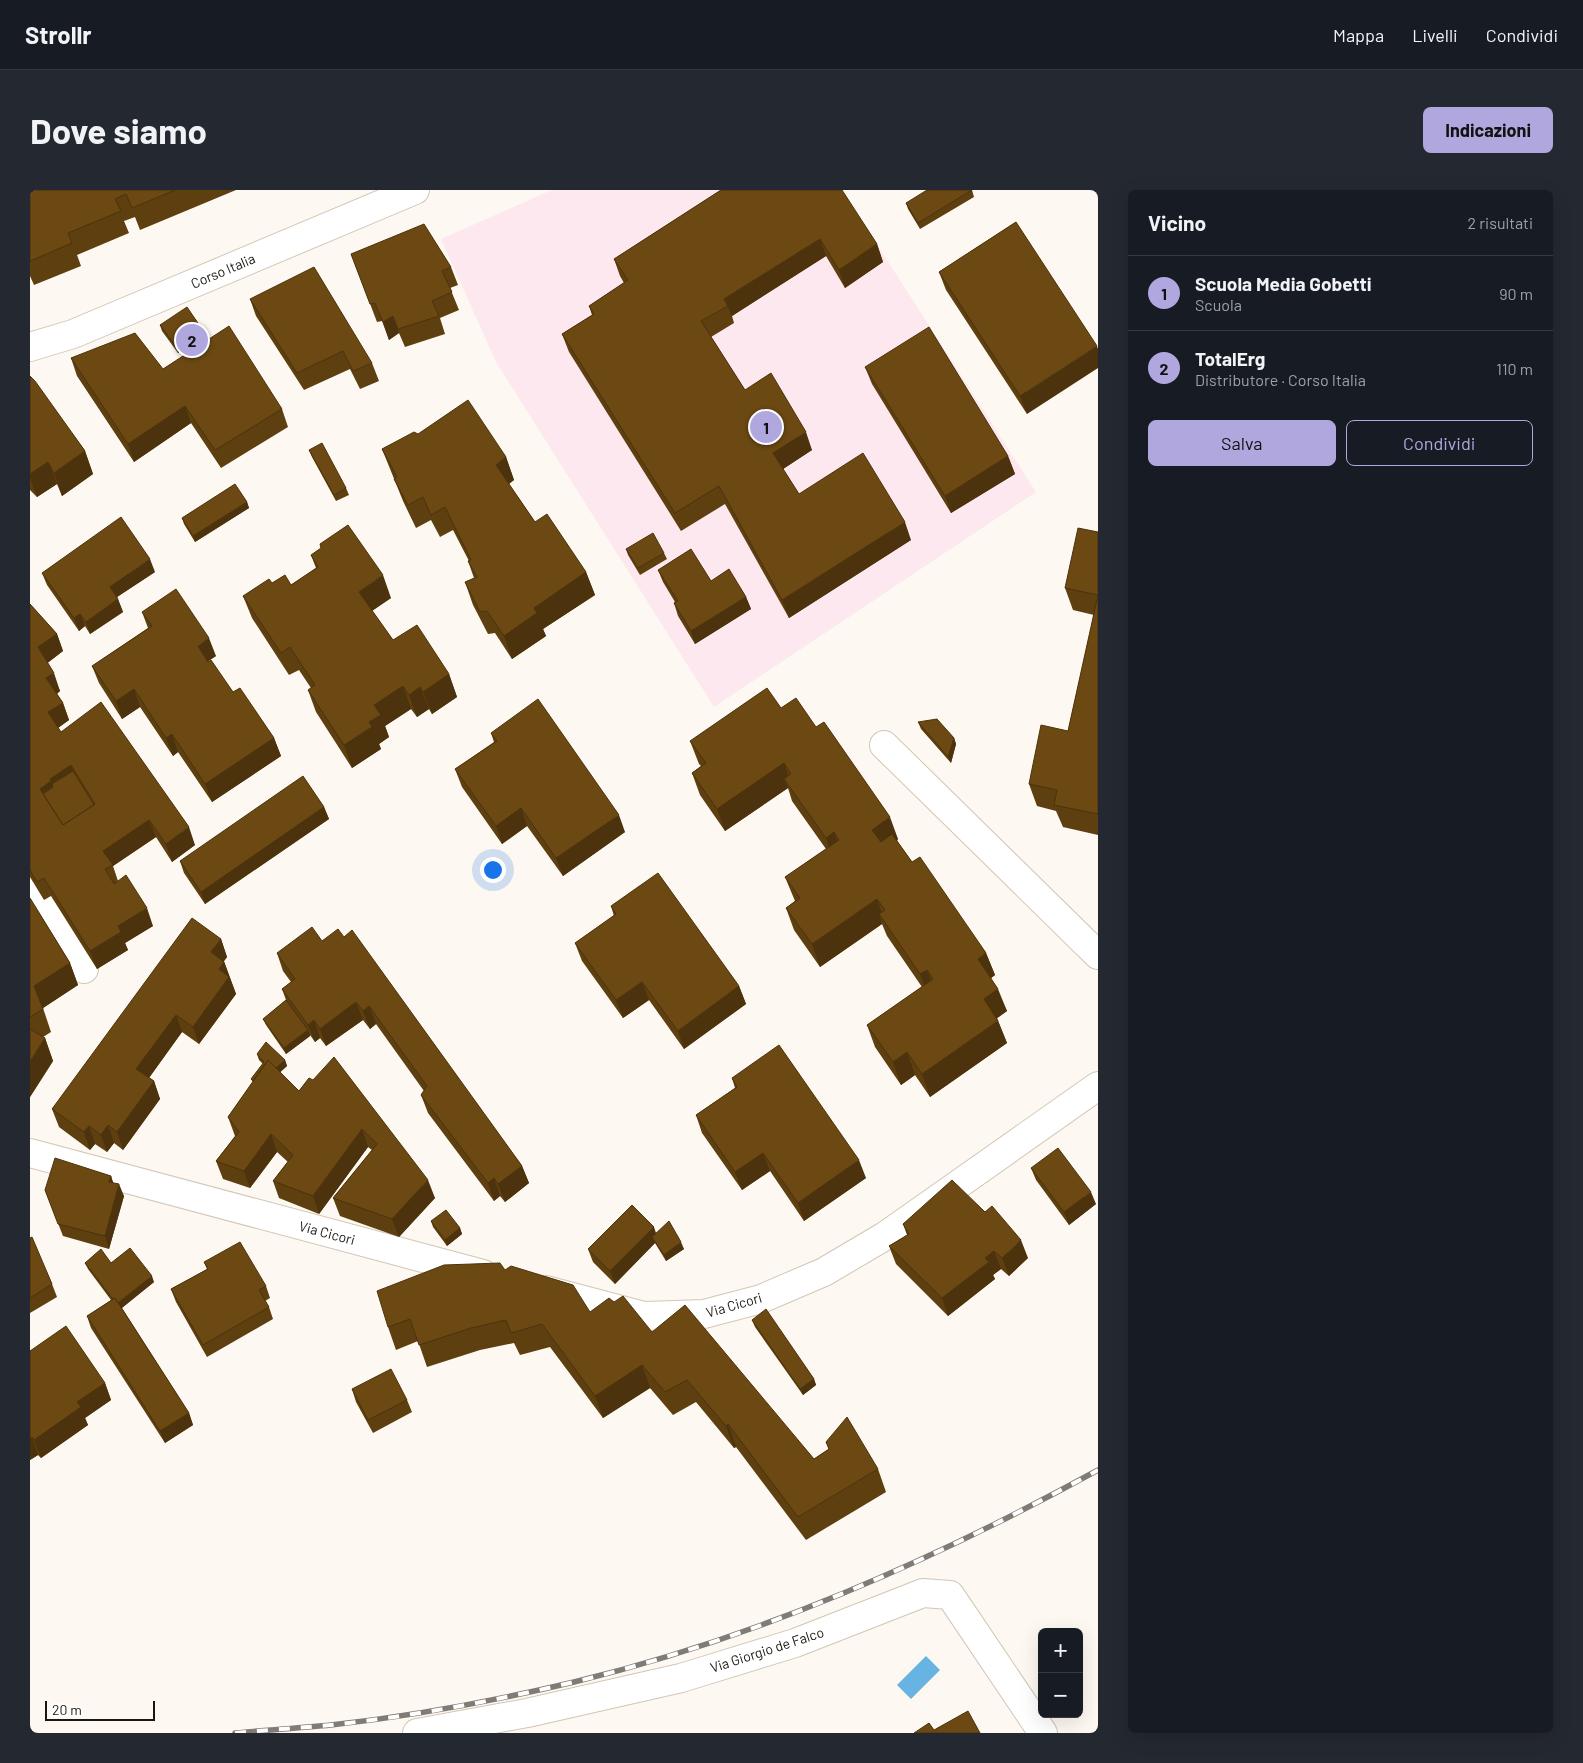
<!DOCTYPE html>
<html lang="it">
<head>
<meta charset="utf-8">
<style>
  body { margin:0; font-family:Barlow,sans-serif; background:#242831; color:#f1f3f6 }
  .controls { position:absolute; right:15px; bottom:15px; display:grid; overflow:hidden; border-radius:8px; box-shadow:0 5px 20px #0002 }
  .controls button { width:45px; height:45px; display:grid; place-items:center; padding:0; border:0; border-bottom:1px solid #363941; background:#171b24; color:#f1f3f6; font:25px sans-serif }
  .scale { position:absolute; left:15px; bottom:12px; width:110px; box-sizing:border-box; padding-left:5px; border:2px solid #1a1610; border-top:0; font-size:14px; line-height:18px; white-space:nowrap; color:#1a1610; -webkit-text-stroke:4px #fff; paint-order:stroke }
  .you { position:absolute; left:462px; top:679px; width:18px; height:18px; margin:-12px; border:4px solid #fff; border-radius:50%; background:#1a73e8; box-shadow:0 0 0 8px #1a73e833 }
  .badge { display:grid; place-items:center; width:32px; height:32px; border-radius:50%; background:#b0a7df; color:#111; font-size:16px; font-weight:700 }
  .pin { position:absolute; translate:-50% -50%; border:2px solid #fff; box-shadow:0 1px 5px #0006 }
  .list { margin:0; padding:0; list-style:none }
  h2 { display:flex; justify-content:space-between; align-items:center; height:65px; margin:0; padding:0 20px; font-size:21px }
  h2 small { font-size:16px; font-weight:400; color:#9ea1a6 }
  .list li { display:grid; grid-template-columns:32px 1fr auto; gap:15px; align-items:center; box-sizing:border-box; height:75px; padding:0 20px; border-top:1px solid #363941 }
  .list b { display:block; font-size:19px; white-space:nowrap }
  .list p { margin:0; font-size:16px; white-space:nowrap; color:#9ea1a6 }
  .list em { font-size:16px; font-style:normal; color:#9ea1a6 }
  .actions { display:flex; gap:10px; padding:15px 20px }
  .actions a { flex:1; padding:11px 0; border:1px solid #b0a7df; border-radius:8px; text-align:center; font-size:18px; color:#b0a7df }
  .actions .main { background:#b0a7df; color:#111 }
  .map { position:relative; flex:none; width:1068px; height:1543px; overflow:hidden; border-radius:8px }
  header { display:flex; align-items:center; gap:30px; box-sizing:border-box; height:70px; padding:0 25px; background:#171b24; border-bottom:1px solid #363941 }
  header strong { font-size:24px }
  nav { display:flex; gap:28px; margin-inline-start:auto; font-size:18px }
  .intro { display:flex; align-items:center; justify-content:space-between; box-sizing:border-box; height:120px; padding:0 30px }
  h1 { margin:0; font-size:35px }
  .button { padding:12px 22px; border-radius:8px; background:#b0a7df; color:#111; font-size:18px; font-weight:700 }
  main { display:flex; gap:30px; padding:0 30px }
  aside { flex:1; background:#171b24; border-radius:8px; box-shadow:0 5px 20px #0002 }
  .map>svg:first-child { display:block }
</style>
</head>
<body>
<header>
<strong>Strollr</strong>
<nav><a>Mappa</a><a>Livelli</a><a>Condividi</a></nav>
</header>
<div class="intro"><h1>Dove siamo</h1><a class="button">Indicazioni</a></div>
<main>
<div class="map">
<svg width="1068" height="1543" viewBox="0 0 1068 1543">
  <rect width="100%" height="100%" fill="#fdf8f1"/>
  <path fill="#fde8ef" d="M522,0h290l194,302 -322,215 -218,-345 -55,-123z"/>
  <path fill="#67b4e3" d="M896,1466l14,14 -29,29 -14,-14z"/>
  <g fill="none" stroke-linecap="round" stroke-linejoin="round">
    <defs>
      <path id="street" d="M0,157l43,-13 342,-144
        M854,555l214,210
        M0,698l54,81
        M0,963l453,121
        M516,1100l98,26 60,-2 57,-15 63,-27 61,-36 213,-150
        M387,1543l110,-20 154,-35 114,-35 128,-50 27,2 93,138"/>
    </defs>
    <use href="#street" stroke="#d3c6b5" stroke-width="30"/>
    <use href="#street" stroke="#fff" stroke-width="28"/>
    <defs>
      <path id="rail" d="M205,1543c32,-3 64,-5 96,-8 82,-9 163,-24 243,-43 185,-45 358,-121 524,-212"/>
    </defs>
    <use href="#rail" stroke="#807b75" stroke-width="5.5"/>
    <use href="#rail" stroke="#fff" stroke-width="4" stroke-dasharray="11" stroke-linecap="butt"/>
  </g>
  <path fill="#5d3f10" d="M0,0h206l-96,40 -5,-13 -11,4 5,12 -52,22 4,11 -47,19 -4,-9z
    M691,0l156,54 6,18 -38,26 -19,-32 -94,60 2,7 -23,14 34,53 67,60 -29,19 16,25 112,46 -122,78 -64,-114 -44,27 -112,-179 -7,-18 30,-19 -3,-9 35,-23 -4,-7 -6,-17z
    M942,0l2,7 -54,32 -12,-20 -2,-6z
    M986,32l11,192 -81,-124 -7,-18z
    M321,64l100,13 7,18 -8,3 9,22 -19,8 5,16 -40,13 -6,-14 -10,7 -7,-19 -5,1z
    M220,109l122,64 7,18 -19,8 -10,-20 -46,21 -48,-74z
    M130,135l44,10 -26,18 -16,-22z
    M41,168l92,11 119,40 6,18 -67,41 -30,-45 -57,39 -57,-86z
    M835,177l143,89 7,18 -64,39 -79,-129z
    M0,186l55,75 8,23 -31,22 -5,-12 -20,13 -7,-7z
    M388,244l88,23 8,23 -5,4 26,38 51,50 9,23 -52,34 3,7 -34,23 -17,-26 -7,1 -15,-29 -8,-23 9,-4 -6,-17h1l-16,-31 -13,7 -9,-17 -15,8 -13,-27 -21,-52z
    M279,260l37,38 3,7 -13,6 -24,-44z
    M217,312l2,6 -54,34 -11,-18 -2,-6z
    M1068,342v303l-35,-8 -7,-16 -19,-5 -8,-22 39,-53 26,-116 -21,-5 -8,-22z
    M596,359l38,4 3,6 -27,16 -12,-20z
    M281,365l80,43 -19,13 21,29 56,34 8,23 -25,17 -3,-5 -12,8 -6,-8 -26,17 4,11 -10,7 2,5 -29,19 -36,-56 -8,-22 3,-2 -12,-18 -10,5 -37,-57 -9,-22 29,-13 19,2 25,-17z
    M628,380l53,11 35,16 5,12 -56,35 -17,-28 -4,-13 1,-1 -12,-20z
    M125,382l-38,25 6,15 -33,22 -5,-8 -6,5 -32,-46 -5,-12z
    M0,414l27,30 6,17 -16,12 13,28 -3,3 6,9 6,17 -11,8 3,4 134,113 -23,17 -16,-25 -43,29 5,15 35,45 -28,17 3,7 -31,19 -46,-73 -7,4 -14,-23z
    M112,422l74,44 -8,5 25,31 41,46 7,18 -69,46 -34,-50 -5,4 -33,-49 -18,12 -23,-36 -7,-17 56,-38z
    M751,518l35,19 82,112 -1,2 15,21 74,91 9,22 -4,3 16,33 -10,7 10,25 -77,54 -15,-22 -14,10 -26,-38 -8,-22 55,-38 -35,-51 -5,-12 -62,43 -26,-37 -8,-22 9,-7 -10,-24 41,-28 -34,-48 -4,-13 -63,43 -25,-36 -8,-22 9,-7 -2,-2 -9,-23z
    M888,532l36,16 2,6 -5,19 -30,-34z
    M461,543l134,99 -62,44 -36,-50 -25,18 -40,-57 -7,-18 39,-27z
    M294,617l5,12 -124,85 -21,-31 -4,-12z
    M0,708l40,65 8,22 -35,23 8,24 -8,5 2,1 8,23 -23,36z
    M581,716l128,80 7,18 -62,45 -35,-49 -26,18 -41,-57 -7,-18 39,-27z
    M314,747l178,229 7,17 -24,19 -5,-6 -6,5 -66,-88 -7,-18 3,-4 -48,-67 -6,5 -7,-9 -37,26 -6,-8 -5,4 -5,-7v1l-24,18 -20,-29 -3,-6 23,-19 -4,-11 9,-7 -8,-11 -6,-18 45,-12z
    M191,749l6,18 -3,4 12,33 -37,50 -17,-12 -33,46 5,3 6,18 -37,51 -9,-7 -7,9 -12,-8 -5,6 -31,-23 -7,-18z
    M227,864l28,6 2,6 -7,6 19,19 10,-13 126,120 -36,39 -59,-21 -7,-18 39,-48 -4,-3 -49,67 -40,-16 -6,-17 15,-19 -11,-10 -27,36 -27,-9 -7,-18 19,-25 -7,-19 25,-35 -2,-3 12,-15 -4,-4z
    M702,888l134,100 -62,43 -34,-50 -28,19 -40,-57 -6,-18 39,-27z
    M1001,978l65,36 -27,21 -33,-45z
    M81,986l2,7 11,13 -15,53 -46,-13 -18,-46z
    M401,1031l29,7 2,6 -15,12 -14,-19z
    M873,1034l125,34 -19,18 -8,-7 -8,6 2,4 -47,37 -52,-52 -7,-18 18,-11z
    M626,1043l28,16 -18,12 -11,-18 -40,41 -22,-22 -5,-13z
    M0,1048l22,46 5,13 -27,16z
    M174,1072l62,24 4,12 -5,3 4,6 4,12 -66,38 -31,-55 -5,-13 36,-20z
    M55,1073h26l43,19 -32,26 67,105 4,12 -28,18 -74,-115 -4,-12 24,-16 -23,-31z
    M475,1080l85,42 62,20 162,127 15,-10 -3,-7 52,27 8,23 -80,48 -70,-93 -2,1 -38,-46 -23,13 -23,-27 -47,30 -53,-71 -30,8 -6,-12 -34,7 -53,17 -9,-26 -22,9 -8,-23z
    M722,1130l62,59 2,6 -13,10 -48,-68z
    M0,1161l75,32 6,17 -26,18 3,7 -47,33 -3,-3 -8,5z
    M322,1199l55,11 5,12 -39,21 -17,-31z"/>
  <path fill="#4c330d" d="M790,49l6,17 -94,60 -8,-17z
    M847,54l6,18 -38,26 -6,-18z
    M363,126l6,17 -10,7 -6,-18z
    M172,139l2,6 -26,18 -2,-6z
    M1067,156l1,3v19l-71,46 -7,-18z
    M155,216l6,17 -57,39 -6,-18z
    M776,242l6,18 -32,21 -7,-18z
    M55,261l8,23 -31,22 -8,-23z
    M978,266l7,18 -64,39 -6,-17z
    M476,267l8,23 -10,7 -8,-22z
    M18,272l9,22 -20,13 -7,-19v-4z
    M217,312l2,6 -54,34 -2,-6z
    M875,332l6,18 -122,78 -7,-18z
    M120,369l5,13 -41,27 -4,-12z
    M556,382l9,23 -52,34 3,7 -34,23 -8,-23 30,-28z
    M353,385l8,23 -24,16 -8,-22z
    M716,407l5,12 -56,35 -4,-13z
    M88,409l5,13 -33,22 -4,-12z
    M50,424l5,12 -6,5 -5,-13z
    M27,444l6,17 -18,14 -7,-18z
    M179,448l7,18 -12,8 -6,-18z
    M24,483l6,18 -7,5 -7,-18z
    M419,484l8,23 -25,17 -9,-22z
    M373,496l8,23 -26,17 4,11 -10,7 2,5 -29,19 -8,-23 25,-23 5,-17z
    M390,497l9,22 -12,8 -8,-22z
    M104,499l6,18 -18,12 -6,-18z
    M33,513l6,17 -14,10 -7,-18z
    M142,544l6,18 -5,4 -7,-18z
    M244,548l7,18 -69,46 -7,-18z
    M924,548l2,6 -5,19 -3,-6z
    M754,573l8,22 -8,-6 4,9 -63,43 -8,-22z
    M41,575l7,18 -29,22 -9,-16 10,-10z
    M294,617l5,12 -124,85 -4,-12z
    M491,618l6,18 -25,18 -6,-18z
    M589,625l6,17 -62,44 -7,-18z
    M860,627l8,22 -18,13 -8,-22z
    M119,630l7,17 -43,29 -10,-15z
    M159,637l6,18 -23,17 -6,-18z
    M804,642l8,23 -8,6 -8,-23z
    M847,709l8,23 -6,-8 3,10 -62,43 -8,-23z
    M117,718l6,18 -28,17 3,7 -31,19 -7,-18 28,-25z
    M191,749l6,18 -10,13 -6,-18z
    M956,763l9,22 -9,7 -8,-23z
    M194,772l12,32 -37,50 -6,-17 26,-58z
    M40,773l8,22 -35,23 -9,-22z
    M897,780l8,22 -6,5 -9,-23z
    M612,792l7,18 -26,18 -7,-18z
    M709,796l7,18 -62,45 -6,-18z
    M968,799l9,22 -15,11 -8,-23z
    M326,812l7,18 -37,26 -6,-17z
    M339,816l7,18 -6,5 -7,-18z
    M146,825l6,17 -39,54 -7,-17z
    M284,830l6,18 -5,4 -7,-17z
    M968,831l9,22 -77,54 -8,-23z
    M278,840l2,6 -24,18 -2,-6z
    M15,848l8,23 -23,36v-35z
    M877,862l8,23 -14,10 -8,-23z
    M255,870l2,6 -13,12 -2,-6z
    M124,891l6,18 -37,51 -6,-18z
    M78,935l6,18 -7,9 -6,-17z
    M59,936l6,18 -5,6 -6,-18z
    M332,939l6,18 -49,67 -6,-18z
    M241,944l6,18 -27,36 -6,-17z
    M733,963l7,18 -28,19 -7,-18z
    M829,970l7,18 -62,43 -6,-18z
    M492,976l7,17 -24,19 -7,-18z
    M81,986l4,12 -6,-6z
    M464,988l6,18 -6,5 -6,-18z
    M398,990l7,18 -36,39 -7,-18z
    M89,994l5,12 -15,53 -4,-13z
    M1061,1002l5,12 -27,21 -5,-13z
    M624,1037l4,12 -6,-2 3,6 -40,41 -5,-13z
    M430,1038l2,6 -15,12 -2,-6z
    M991,1050l7,18 -19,18 -7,-18z
    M651,1052l3,7 -18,12 -2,-6z
    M964,1061l7,18 -8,6 2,4 -47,37 -6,-18 43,-40z
    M122,1086l2,6 -35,28 -2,-6z
    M612,1175l8,23 -47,30 -8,-22z
    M784,1189l2,6 -13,10 -3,-6z
    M75,1193l6,17 -26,18 3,7 -47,33 -7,-18 43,-38z
    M159,1223l4,12 -28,18 -5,-12z
    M698,1234l8,23 -2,1 -8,-22z
    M2,1247l6,18 -8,5v-22z"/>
  <path fill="#6c4913" stroke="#4c330d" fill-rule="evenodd" d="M0,0h145l-43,18 -6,-14 -11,5 6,12 -53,22 4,10 -42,18z
    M691,0h121l35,54 -38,26 -19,-31 -96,60 4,7 -27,15 44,69 26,-17 35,59 -33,21 26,41 64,-41 42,69 -123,78 -63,-114 -44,27 -113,-179 32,-20 -5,-8 39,-26 -14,-21z
    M897,0h45l-54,33 -12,-20z
    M986,32l81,124 -77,50 -81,-124z
    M394,34l27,43 -9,4 10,21 -20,9 7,15 -41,13 -5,-13 -10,6 -8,-19 -5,1 -19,-50z
    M284,77l58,96 -19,8 -10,-20 -46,22 -47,-74z
    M157,117l15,22 -26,18 -16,-22z
    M199,136l53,83 -67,41 -30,-44 -57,38 -57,-86 64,-25 28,36z
    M899,137l79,129 -63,40 -80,-129z
    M0,186l5,5 50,70 -31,22 -6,-11 -18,12z
    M438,210l38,57 -10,8 39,57 12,-8 39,58 -52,36 3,5 -33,23 -17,-25 -7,1 -15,-30 12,-5 -9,-16 3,-1 -26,-53 -14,8 -8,-18 -15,8 -14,-26 3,-2 -15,-28 32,-17 4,2z
    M292,253l24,45 -12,7 -25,-45z
    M205,294l12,18 -54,34 -11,-18z
    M91,327l29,42 -40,28 8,12 -32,23 -6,-8 -6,4 -32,-45z
    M318,335l35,50 -24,17 34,48 24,-15 32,49 -26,18 -3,-5 -11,8 -6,-9 -29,19 7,10 -12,7 3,5 -28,18 -36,-55 7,-5 -25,-38 -9,6 -38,-57 26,-17 3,4 13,-8 6,10 27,-18 -7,-12 10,-7 -1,-4z
    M1048,338l20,4v282l-44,-9 3,-15 -28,-6 12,-59 27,6 30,-136 -33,-7z
    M623,343l11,20 -26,15 -12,-19z
    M661,359l20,32 18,-12 17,28 -55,34 -17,-28 4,-2 -20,-31z
    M146,399l33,49 -11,8 10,16 3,-2 22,32 7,-4 34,50 -69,46 -33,-50 -6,4 -32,-49 -18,12 -24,-35 60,-40 -10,-14z
    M0,414l27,30 -19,13 16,26 -8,5 17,25 -15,9 13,20 40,-30 88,125 -23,17 -17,-24 -46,31 10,14 -8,4 9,15 12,-9 21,33 -29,18 3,6 -31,19 -46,-73 -7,4 -7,-12zM41,575l24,39 -32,21 -23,-36 11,-8 -1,-2z
    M737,498l14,20 15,-10 20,29 8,-5 66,95 -18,13 9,12 11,-8 20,28 8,-5 66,96 -8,6 20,30 -14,10 14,22 -76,53 -15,-22 -14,10 -26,-37 66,-46 -6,-9 -7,4 -41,-60 6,-4 -8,-11 -65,45 -26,-36 14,-10 -15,-21 54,-37 -5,-8 -8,6 -42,-59 7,-5 -7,-11 -67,46 -25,-36 14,-10 -16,-22z
    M508,509l81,116 -63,43 -35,-50 -25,18 -41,-57 42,-28 -6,-8z
    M907,529l17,19 -6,19 -30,-35z
    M43,581l21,34 -31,20 -20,-31 10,-7 -1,-3z
    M273,586l21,31 -123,85 -21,-31z
    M628,683l81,113 -61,45 -36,-49 -26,18 -41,-57 41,-29 -5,-8z
    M0,708l40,65 -36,23 9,23 -13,8z
    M162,728l29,21 -10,13 13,10 -5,7 10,8 -36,50 -17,-12 -40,54 18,12 -37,51 -9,-7 -7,10 -12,-9 -5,6 -32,-23z
    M282,737l10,14 16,-12 6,8 8,-7 170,236 -24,18 -4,-6 -6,5 -67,-88 6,-9 -58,-80 -6,5 -7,-9 -36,27 -6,-9 -6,5 -26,-36 13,-10 -18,-26z
    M256,810l22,30 -24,18 -21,-29z
    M0,839l15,9 -15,24z
    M236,852l19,18 -9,8 -8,-8 -15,21 -2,-2 13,-17 -7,-8z
    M749,855l80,115 -61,43 -35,-50 -28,19 -39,-57 41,-28 -5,-9z
    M304,867l94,123 -36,39 -59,-21 44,-54 -15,-15 -49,67 -40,-15 20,-26 -22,-21 -27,37 -28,-10 23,-29 -11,-15 40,-57 31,31 10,-13 4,2z
    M1028,958l33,44 -27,20 -33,-44z
    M25,968l56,18 -2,6 10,2 -14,52 -47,-12 -13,-34z
    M922,990l33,32 7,-6 29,34 -19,18 -8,-7 -9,7 4,4 -47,36 -53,-52 20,-12 -6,-10z
    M602,1015l22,22 -44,44 -22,-22z
    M416,1020l14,18 -15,12 -14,-19z
    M639,1031l12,21 -17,13 -12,-18z
    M2,1047l20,47 -22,14v-60z
    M210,1052l26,44 -7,4 10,17 -66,38 -32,-56 37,-20 -4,-7z
    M100,1058l22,28 -34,27 -3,-5 -2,1 -28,-36 16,-14 10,14z
    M470,1073l5,7 6,-4 62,19 17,27 19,-14 5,4 9,-6 29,36 33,-27 129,154 15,-10 -3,-7 21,-25 31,52 -80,48 -70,-93 -2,2 -39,-46 -22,12 -23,-27 -47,31 -53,-72 -31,9 -5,-13 -35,8 -52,17 -9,-26 -22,8 -11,-36 67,-26z
    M85,1108l74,115 -29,18 -73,-115z
    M736,1119l48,70 -14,10 -48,-69z
    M36,1136l39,57 -28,19 4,5 -47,33 -2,-3 -2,1v-87z
    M361,1179l16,31 -39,20 -16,-31z
    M938,1521l12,22h-66l15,-10 5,7z"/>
  <g text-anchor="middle" stroke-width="5" stroke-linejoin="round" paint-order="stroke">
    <g font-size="14" fill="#1a1610" stroke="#fff">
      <text transform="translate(193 81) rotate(-23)" y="5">Corso Italia</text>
      <text transform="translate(297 1043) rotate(15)" y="5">Via Cicori</text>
      <text transform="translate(704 1115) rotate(-16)" y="5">Via Cicori</text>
      <text transform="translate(737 1460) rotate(-18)" y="5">Via Giorgio de Falco</text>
    </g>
  </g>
</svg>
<div class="controls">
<button>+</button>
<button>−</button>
</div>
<div class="scale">20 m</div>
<div class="you"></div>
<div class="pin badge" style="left:736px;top:237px">1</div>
<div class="pin badge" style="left:162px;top:150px">2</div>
</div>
<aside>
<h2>Vicino<small>2 risultati</small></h2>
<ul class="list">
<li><span class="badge">1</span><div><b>Scuola Media Gobetti</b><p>Scuola</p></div><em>90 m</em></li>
<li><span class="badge">2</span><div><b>TotalErg</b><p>Distributore · Corso Italia</p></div><em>110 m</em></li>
</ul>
<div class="actions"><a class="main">Salva</a><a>Condividi</a></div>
</aside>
</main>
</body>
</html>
